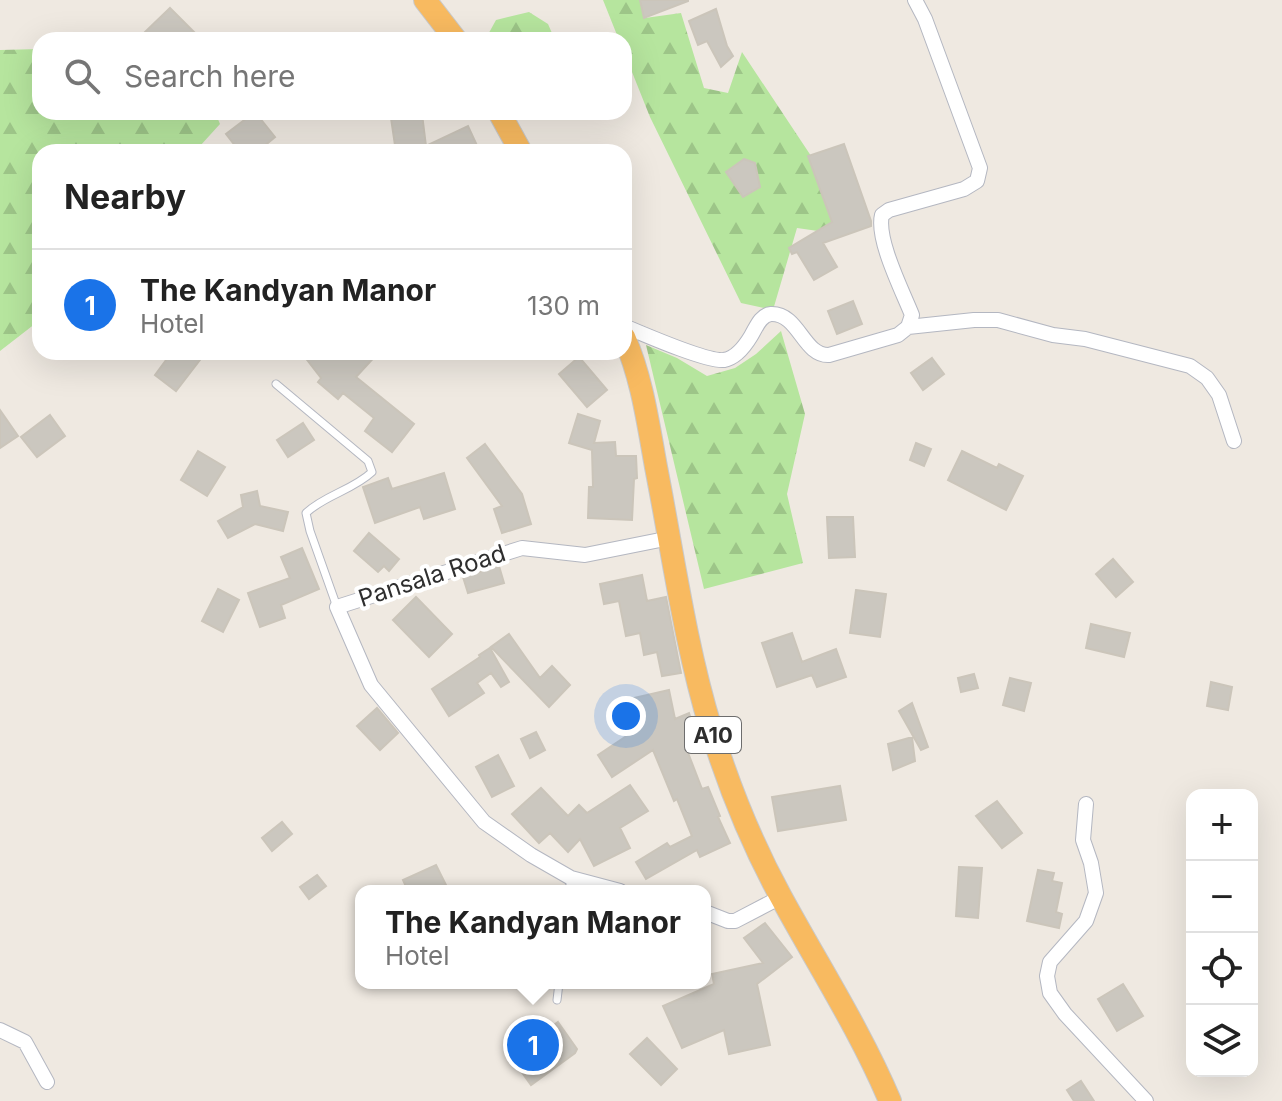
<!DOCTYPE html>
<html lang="en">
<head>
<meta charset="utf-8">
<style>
  body { margin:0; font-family:Inter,sans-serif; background:#f6f6f6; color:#222 }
  .controls { position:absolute; right:24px; bottom:24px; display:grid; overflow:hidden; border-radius:16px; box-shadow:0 8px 32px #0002 }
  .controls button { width:72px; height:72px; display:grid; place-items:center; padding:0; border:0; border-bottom:2px solid #e0e0e0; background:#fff; color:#222; font:40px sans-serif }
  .you { position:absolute; left:626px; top:716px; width:28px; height:28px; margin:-20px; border:6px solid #fff; border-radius:50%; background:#1a73e8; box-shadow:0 0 0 12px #1a73e833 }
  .badge { display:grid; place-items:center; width:52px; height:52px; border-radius:50%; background:#1a73e8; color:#fff; font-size:26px; font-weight:700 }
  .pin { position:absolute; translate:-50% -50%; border:4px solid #fff; box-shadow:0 2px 8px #0006 }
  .popup { position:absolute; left:355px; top:885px; width:356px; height:104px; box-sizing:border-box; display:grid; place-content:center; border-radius:16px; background:#fff; filter:drop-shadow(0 2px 6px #0005); font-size:26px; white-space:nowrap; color:#767676 }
  .popup b { font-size:30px; color:#222 }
  .popup::after { content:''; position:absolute; left:50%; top:100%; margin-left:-16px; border:16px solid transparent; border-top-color:#fff }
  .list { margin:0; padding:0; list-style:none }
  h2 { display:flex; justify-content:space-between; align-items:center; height:104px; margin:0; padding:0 32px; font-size:34px }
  h2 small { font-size:26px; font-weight:400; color:#767676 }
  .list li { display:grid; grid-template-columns:52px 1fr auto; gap:24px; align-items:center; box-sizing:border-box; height:112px; padding:0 32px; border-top:2px solid #e0e0e0 }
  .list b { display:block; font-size:30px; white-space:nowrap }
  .list p { margin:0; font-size:26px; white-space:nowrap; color:#767676 }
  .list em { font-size:26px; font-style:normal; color:#767676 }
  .icon { flex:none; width:44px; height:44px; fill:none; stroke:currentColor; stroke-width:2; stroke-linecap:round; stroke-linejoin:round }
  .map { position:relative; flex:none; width:1282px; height:1101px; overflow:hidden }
  .search { position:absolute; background:#fff; box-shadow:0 8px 32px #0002; left:32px; top:32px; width:600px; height:88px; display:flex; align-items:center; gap:20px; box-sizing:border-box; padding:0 28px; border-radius:24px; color:#767676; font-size:30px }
  .panel { position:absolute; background:#fff; box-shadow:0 8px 32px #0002; left:32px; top:144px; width:600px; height:216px; border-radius:24px }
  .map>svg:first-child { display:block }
</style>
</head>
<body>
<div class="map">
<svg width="1282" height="1101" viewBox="0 0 1282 1101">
  <defs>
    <pattern id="forest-firs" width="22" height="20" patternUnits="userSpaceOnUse" patternTransform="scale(2)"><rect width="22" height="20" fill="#b6e59e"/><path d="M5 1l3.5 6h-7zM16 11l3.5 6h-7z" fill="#9dc588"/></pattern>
  </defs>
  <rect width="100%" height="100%" fill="#efe9e1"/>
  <path fill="url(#forest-firs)" d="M603,0h37l5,18 36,-5 23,75 24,5 14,-41 85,128 19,55 -49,-7 -24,82 -32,-7 -91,-186 -26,-65v-12h-5z
    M529,12l19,12 7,16h-70l11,-20z
    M40,49v63h175l5,12 -20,22 2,6h-162v168l-40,31v-301z
    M781,331l24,83 -18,80 16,69 -99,26 -58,-244 31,13 30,18 28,-8 21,-14z"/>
  <path fill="#cbc7bf" stroke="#cbc5ba" stroke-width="2" d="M640,0h48v1l-44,17z
    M170,8l32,32h-51l-7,-7z
    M716,9l11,37 6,10 -12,11 -14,-26 -9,4 -9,-24z
    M255,112l20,25 -18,15h-17l-14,-18z
    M422,114l4,32 42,-20 12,26h-84l-5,-34z
    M844,144l27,77v5l-48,17 14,24 -23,13 -17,-28 -5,2 -3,-6 43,-26 -24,-66z
    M744,159l11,4 5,24 -17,10 -17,-25z
    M853,301l9,23 -25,10 -9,-23z
    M172,352h34l-30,39 -21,-16z
    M301,352h78l-23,25 58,47 -22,28 -27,-21 9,-13 -31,-25 -5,6 -20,-17 3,-4z
    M579,357l28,33 -20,17 -28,-33z
    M932,358l12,16 -21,16 -12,-17z
    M0,410l18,26 -18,12z
    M578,414l22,7 -6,22 21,-1 1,14h20l1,22 -3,1 -2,41 -44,-2 1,-31h4l-1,-37 -23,-7z
    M50,415l15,21 -28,21 -16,-20z
    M303,423l11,17 -26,17 -11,-17z
    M916,443l15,6 -7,17 -14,-6z
    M485,444l37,50 9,30 -29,9 -8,-24 8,-3 -35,-48z
    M198,451l27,16 -18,29 -26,-16z
    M962,451l35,17 2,-4 24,12 -17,34 -58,-30z
    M444,473l11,36 -31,10 -4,-12 -45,16 -12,-36 25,-9 4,11z
    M257,491l3,15 28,6 -5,19 -28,-7 -27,14 -10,-17 25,-14 -2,-12z
    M827,517h26l2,40 -26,1z
    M369,533l30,26 -10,12 -5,-5 -6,6 -24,-21z
    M302,548l17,41 -38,16 4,13 -25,9 -12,-34 42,-15 -9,-21z
    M1113,559l20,23 -17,15 -20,-23z
    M499,566l5,17 -36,10 -5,-16z
    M642,575l5,26 19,-4 15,76 -19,3 -5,-24 -13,3 -4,-22 -14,3 -7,-35 -15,3 -4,-20z
    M218,589l21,11 -16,32 -21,-11z
    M856,590l30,4 -6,43 -30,-4z
    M416,597l36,37 -23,23 -36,-37z
    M1091,624l39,9 -6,24 -38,-9z
    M792,633l10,29 34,-13 10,28 -29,10 -5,-12 -35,12 -15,-44z
    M509,634l31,44 12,-12 18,19 -21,22 -58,-60z
    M490,648l19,34 -8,5 -10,-14 -14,10 7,10 -35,23 -17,-27 48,-32 -1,-2z
    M974,674l4,14 -17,4 -3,-14z
    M1010,678l21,5 -7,28 -21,-6z
    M1211,682l21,5 -4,23 -21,-4z
    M669,690l6,29 14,-6 9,28 -13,4 17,44 6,-2 12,29 -2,1 12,26 -30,14 -3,-7 -51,29 -10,-17 31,-19 3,4 22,-11 -15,-37 -3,2 -21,-51 -41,27 -14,-22 42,-28 -6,-29z
    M912,703l16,44 -7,3 -22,-39z
    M377,708l21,25 -18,17 -23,-24z
    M536,732l9,18 -15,8 -9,-19z
    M912,737l3,24 -22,9 -5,-26z
    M498,755l16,31 -22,11 -16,-30z
    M630,785l18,26 -28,17 10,20 -36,18 -14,-27 -12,13 -18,-19 -11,10 -27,-29 29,-26 27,28 11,-11 8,8z
    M840,786l6,34 -68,11 -6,-34z
    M997,801l25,32 -20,15 -26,-32z
    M282,822l10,12 -20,17 -10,-13z
    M436,865l10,20 -13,6h-25l-5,-11z
    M959,867l23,1 -4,50 -22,-2z
    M1038,870l16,3 -2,8 10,2 -6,29 6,2 -3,14 -32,-7z
    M317,875l9,11 -17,13 -9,-12z
    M765,923l27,34 -35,27 13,61 -41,9 -5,-24 -42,18 -19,-42 51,-22 -2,-10 51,-11 -19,-25z
    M1123,984l20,32 -26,15 -19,-32z
    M558,1022l19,27 -2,4 -44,32 -20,-28z
    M647,1038l30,31 -16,16 -31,-31z
    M1081,1081l13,20h-20l-7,-11z"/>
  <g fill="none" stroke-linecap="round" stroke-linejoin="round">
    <defs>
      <path id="service" d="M276,384l92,77 4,11c-19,18 -47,23 -66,41l4,18 27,76
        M569,891l2,-13
        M557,1000l2,-17"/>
      <path id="minor" d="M624,326c19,8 83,36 100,34 12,-2 21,-14 27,-24 5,-8 9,-21 20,-22 28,-1 32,42 58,41l69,-20 10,-8 4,-12c-10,-25 -36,-76 -30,-100l7,-5 75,-21 13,-8 3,-13 -55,-149 -10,-19
        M908,327l66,-7h24l55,15 32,4 105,27 17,12 12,17 15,46
        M1086,804l-3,36 8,23 5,30 -10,28 -36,41 -3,14 3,17 15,21 81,87
        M620,891l-49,-13 -40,-23 -47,-33 -113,-137 -34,-78 185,-59 63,7 85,-17
        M705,912l23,9h7l46,-24
        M0,1030l25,12 22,40"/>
      <path id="trunk" d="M425,0l31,40
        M499,112l22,40
        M624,337c18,41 24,86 32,130 17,87 29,177 55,262 18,58 41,115 70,168 37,68 79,133 109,204"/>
    </defs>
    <use href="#service" stroke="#b4b7c1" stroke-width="9"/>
    <use href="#minor" stroke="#b4b7c1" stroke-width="16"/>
    <use href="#trunk" stroke="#c9c9c9" stroke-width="24"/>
    <use href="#service" stroke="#fff" stroke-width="7"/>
    <use href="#minor" stroke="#fff" stroke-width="14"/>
    <use href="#trunk" stroke="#f8ba60" stroke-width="22"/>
  </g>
  <g text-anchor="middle" stroke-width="8" stroke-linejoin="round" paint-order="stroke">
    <rect fill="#fff" stroke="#6d6d6d" stroke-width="2" x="685" y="717" width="56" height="36" rx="6"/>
    <g font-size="22" font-weight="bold" fill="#2e2e2e">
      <text x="713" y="743">A10</text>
    </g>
    <g font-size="24" fill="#2e2e2e" stroke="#fff">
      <text transform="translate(432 576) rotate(-18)" y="8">Pansala Road</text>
    </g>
  </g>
</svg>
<div class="controls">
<button>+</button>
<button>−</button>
<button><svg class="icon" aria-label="locate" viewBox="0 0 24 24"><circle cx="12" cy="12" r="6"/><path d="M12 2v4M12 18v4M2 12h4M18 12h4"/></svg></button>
<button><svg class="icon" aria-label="layers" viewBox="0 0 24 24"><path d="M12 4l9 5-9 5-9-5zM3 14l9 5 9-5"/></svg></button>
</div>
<div class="you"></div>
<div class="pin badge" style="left:533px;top:1045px">1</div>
<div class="popup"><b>The Kandyan Manor</b>Hotel</div>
<div class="search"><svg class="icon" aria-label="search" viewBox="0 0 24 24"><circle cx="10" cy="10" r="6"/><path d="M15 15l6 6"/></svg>Search here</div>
<section class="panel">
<h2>Nearby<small></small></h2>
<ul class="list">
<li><span class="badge">1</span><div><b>The Kandyan Manor</b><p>Hotel</p></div><em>130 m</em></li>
</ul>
</section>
</div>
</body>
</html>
